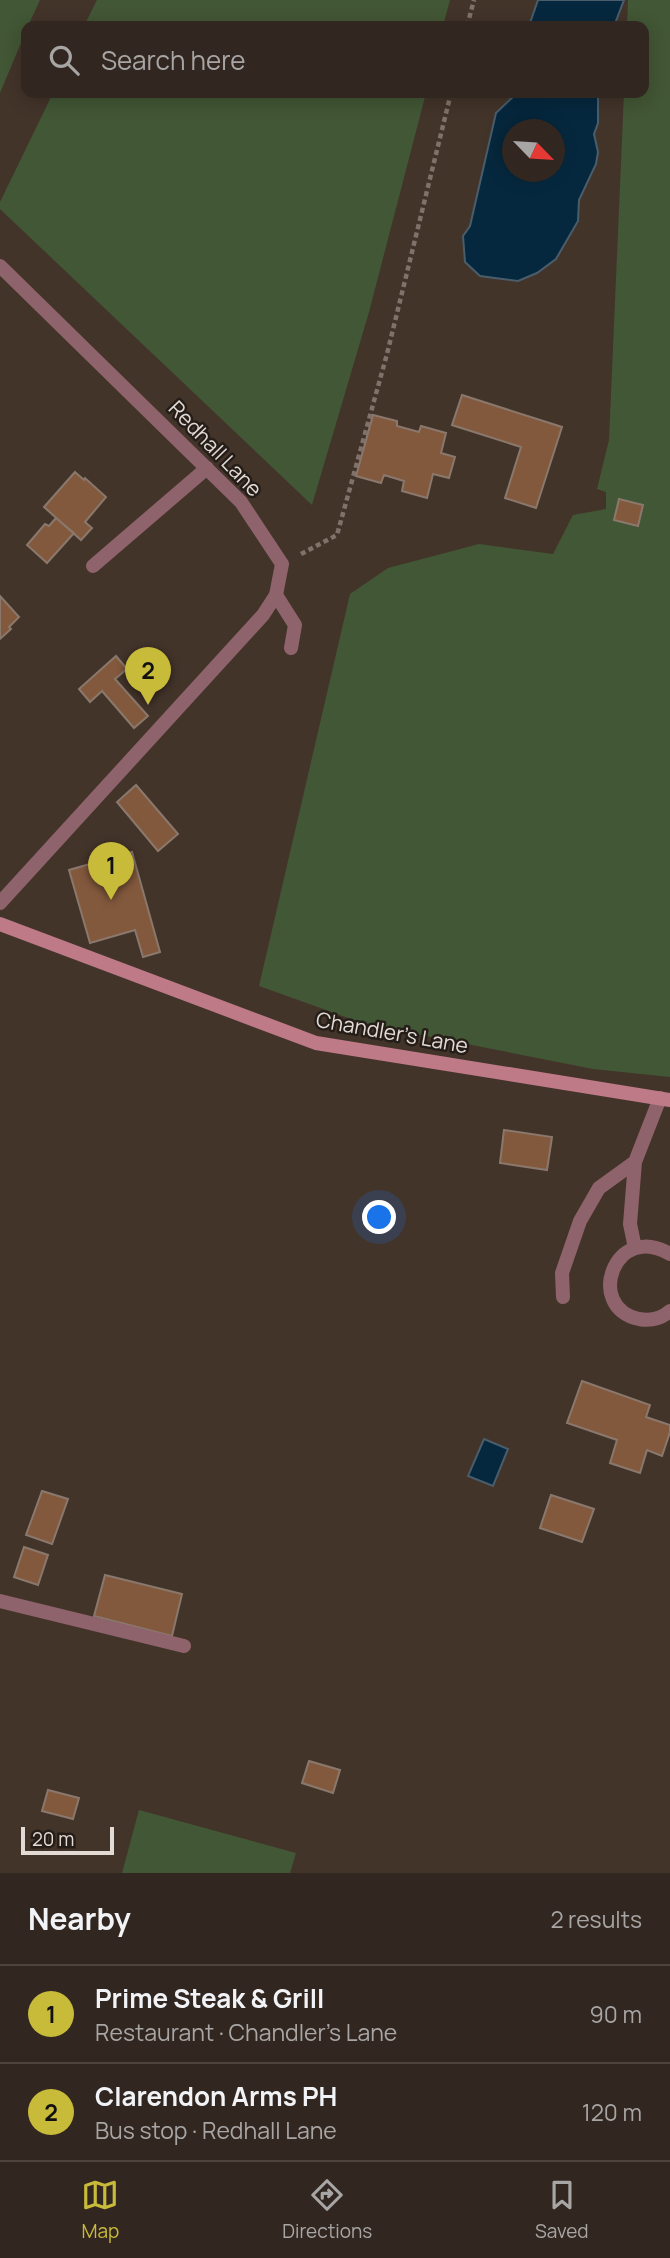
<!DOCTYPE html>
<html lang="en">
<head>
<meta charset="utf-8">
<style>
  body { margin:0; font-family:Manrope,sans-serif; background:#3d332d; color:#f1f3f6 }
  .compass { position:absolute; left:502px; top:119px; width:63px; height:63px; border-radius:50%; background:#322720; box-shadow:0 4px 18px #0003; rotate:115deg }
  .scale { position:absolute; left:21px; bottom:18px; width:93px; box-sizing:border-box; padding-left:7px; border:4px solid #e4dad4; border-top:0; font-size:19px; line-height:24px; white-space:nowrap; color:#e4dad4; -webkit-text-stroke:5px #241d18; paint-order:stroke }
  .you { position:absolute; left:380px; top:1218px; width:24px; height:24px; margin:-18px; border:5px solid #fff; border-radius:50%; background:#1a73e8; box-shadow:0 0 0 10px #1a73e833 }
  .badge { display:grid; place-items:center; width:46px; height:46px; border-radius:50%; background:#c9bb3a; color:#111; font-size:23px; font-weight:700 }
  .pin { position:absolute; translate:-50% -58px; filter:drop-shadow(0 2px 4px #0008) }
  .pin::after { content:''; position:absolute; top:37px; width:24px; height:21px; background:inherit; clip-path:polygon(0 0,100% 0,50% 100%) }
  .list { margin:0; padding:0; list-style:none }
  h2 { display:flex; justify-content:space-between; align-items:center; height:91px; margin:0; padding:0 28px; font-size:30px }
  h2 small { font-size:23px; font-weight:400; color:#a8a5a5 }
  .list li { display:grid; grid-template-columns:46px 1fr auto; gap:21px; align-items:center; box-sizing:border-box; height:98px; padding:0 28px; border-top:2px solid #4d443e }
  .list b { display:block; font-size:26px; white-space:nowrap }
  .list p { margin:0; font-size:23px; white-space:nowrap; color:#a8a5a5 }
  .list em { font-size:23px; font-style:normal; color:#a8a5a5 }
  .icon { flex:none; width:38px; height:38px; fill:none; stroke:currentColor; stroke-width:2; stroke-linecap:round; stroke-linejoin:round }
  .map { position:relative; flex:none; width:670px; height:1873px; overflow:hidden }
  .search { position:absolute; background:#322720; box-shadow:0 4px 18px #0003; left:21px; right:21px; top:21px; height:77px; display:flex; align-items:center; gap:18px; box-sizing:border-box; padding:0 24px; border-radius:14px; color:#a8a5a5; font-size:26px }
  .sheet { height:287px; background:#322720 }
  nav { display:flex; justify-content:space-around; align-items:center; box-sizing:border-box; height:98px; border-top:2px solid #4d443e; background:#322720; font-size:19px; color:#a8a5a5 }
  nav a { display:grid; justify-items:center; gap:4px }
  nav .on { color:#c9bb3a }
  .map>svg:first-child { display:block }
</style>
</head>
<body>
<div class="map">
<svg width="670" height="1873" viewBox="0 0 670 1873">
  <rect width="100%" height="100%" fill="#43342a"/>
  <path fill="#425735" d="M0,0h40l-12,26h-2v5l-26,62z
    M97,0h353l-7,26h-359z
    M628,0h42v1077l-77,-8 -228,-45 -106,-38 91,-392 38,-26 91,-24 74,10 20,-39 33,-6v-17l-9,-3 12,-49 15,-347h20v-67h-17z
    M53,93h373l-57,219 -57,193 -312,-296v-7z
    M139,1810l157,43 -6,20h-168z"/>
  <path fill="#06283e" stroke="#495d6b" stroke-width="2" fill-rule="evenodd" d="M538,0h86l-10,26h-85z
    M517,93h81v30l-4,11 4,18 -2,12 -17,36 -1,21 -22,38 -19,14 -19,8 -38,-5 -15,-14 -2,-26 7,-10 26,-113zM512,130h42v42h-42z
    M484,1439l24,10 -15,37 -25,-10z"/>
  <path fill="#83593d" stroke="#8a786d" stroke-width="2" d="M462,395l100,32 -26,81 -31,-10 16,-51 -69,-22z
    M373,415l24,6v5l22,6 2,-6 25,7 -5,20 14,4 -6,21 -16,-4 -6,24 -25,-7 2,-10 -20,-6 -3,8 -25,-7z
    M75,472l9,8 1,-2 21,19 -21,25 7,6 -11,12 -37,-33z
    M619,499l24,6 -5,21 -24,-6z
    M56,518l18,15 -27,30 -20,-18 18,-21 4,2z
    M0,596l19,21 -10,10 2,2 -11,10z
    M116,656l11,13 -12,10 33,37 -14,12 -32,-37 -12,11 -11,-13z
    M136,785l42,49 -20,17 -41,-49z
    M132,852l28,100 -17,5 -8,-27 -45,13 -21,-73z
    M504,1130l48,7 -5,33 -47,-7z
    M582,1381l68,24 -4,12 24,8v7l-8,24 -15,-6 -7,23 -30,-10 7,-23 -50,-17z
    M42,1491l26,8 -16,45 -26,-9z
    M551,1495l43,14 -12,33 -42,-14z
    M24,1547l24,8 -10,30 -24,-8z
    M105,1575l77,19 -10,42 -78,-20z
    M309,1761l31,9 -7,23 -31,-10z
    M48,1790l31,8 -6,21 -31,-8z"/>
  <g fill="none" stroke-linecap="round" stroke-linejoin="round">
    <path stroke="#80726a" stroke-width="4.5" stroke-dasharray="5 3.5" stroke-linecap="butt" d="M467,26l7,-26
      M301,554l36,-19 50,-181 64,-261"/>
    <path stroke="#8f636b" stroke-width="14" d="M93,566l114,-98
      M276,595l19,30 -4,23
      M635,1162l-5,62 5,24
      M670,1254c-55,-33 -86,53 -31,65 11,2 22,0 31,-8
      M563,1297l-1,-24 18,-52 19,-33 36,-26 25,-64
      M0,1601l184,45"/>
    <path stroke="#8f636b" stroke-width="14" d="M0,266l241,236 41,62 -6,31 -13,20 -263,288"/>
    <path stroke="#bf7a87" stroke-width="14" d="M0,924l316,119 354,57"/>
  </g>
  <g text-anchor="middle" stroke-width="5" stroke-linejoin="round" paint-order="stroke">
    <g font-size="21" fill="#e4dad4" stroke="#241d18">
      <text transform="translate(215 449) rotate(46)" y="7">Redhall Lane</text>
      <text transform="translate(392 1033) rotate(10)" y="7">Chandler's Lane</text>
    </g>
  </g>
</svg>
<svg class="compass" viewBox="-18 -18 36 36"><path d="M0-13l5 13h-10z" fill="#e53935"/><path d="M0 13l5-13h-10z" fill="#a8a5a5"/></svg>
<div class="scale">20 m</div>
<div class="you"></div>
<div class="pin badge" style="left:111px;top:900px">1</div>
<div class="pin badge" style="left:148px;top:705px">2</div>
<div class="search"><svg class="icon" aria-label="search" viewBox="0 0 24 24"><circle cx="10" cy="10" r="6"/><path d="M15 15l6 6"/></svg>Search here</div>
</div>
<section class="sheet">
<h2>Nearby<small>2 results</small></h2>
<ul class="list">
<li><span class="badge">1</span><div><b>Prime Steak &amp; Grill</b><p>Restaurant · Chandler's Lane</p></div><em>90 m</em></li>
<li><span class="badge">2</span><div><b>Clarendon Arms PH</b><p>Bus stop · Redhall Lane</p></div><em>120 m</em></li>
</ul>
</section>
<nav>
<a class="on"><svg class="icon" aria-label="map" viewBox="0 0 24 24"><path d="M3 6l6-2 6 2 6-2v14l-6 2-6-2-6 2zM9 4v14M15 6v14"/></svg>Map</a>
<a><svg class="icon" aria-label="directions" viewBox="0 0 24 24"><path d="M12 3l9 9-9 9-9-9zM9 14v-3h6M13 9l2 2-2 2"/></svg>Directions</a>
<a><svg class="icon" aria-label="saved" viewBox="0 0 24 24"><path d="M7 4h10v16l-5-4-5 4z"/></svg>Saved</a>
</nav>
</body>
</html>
